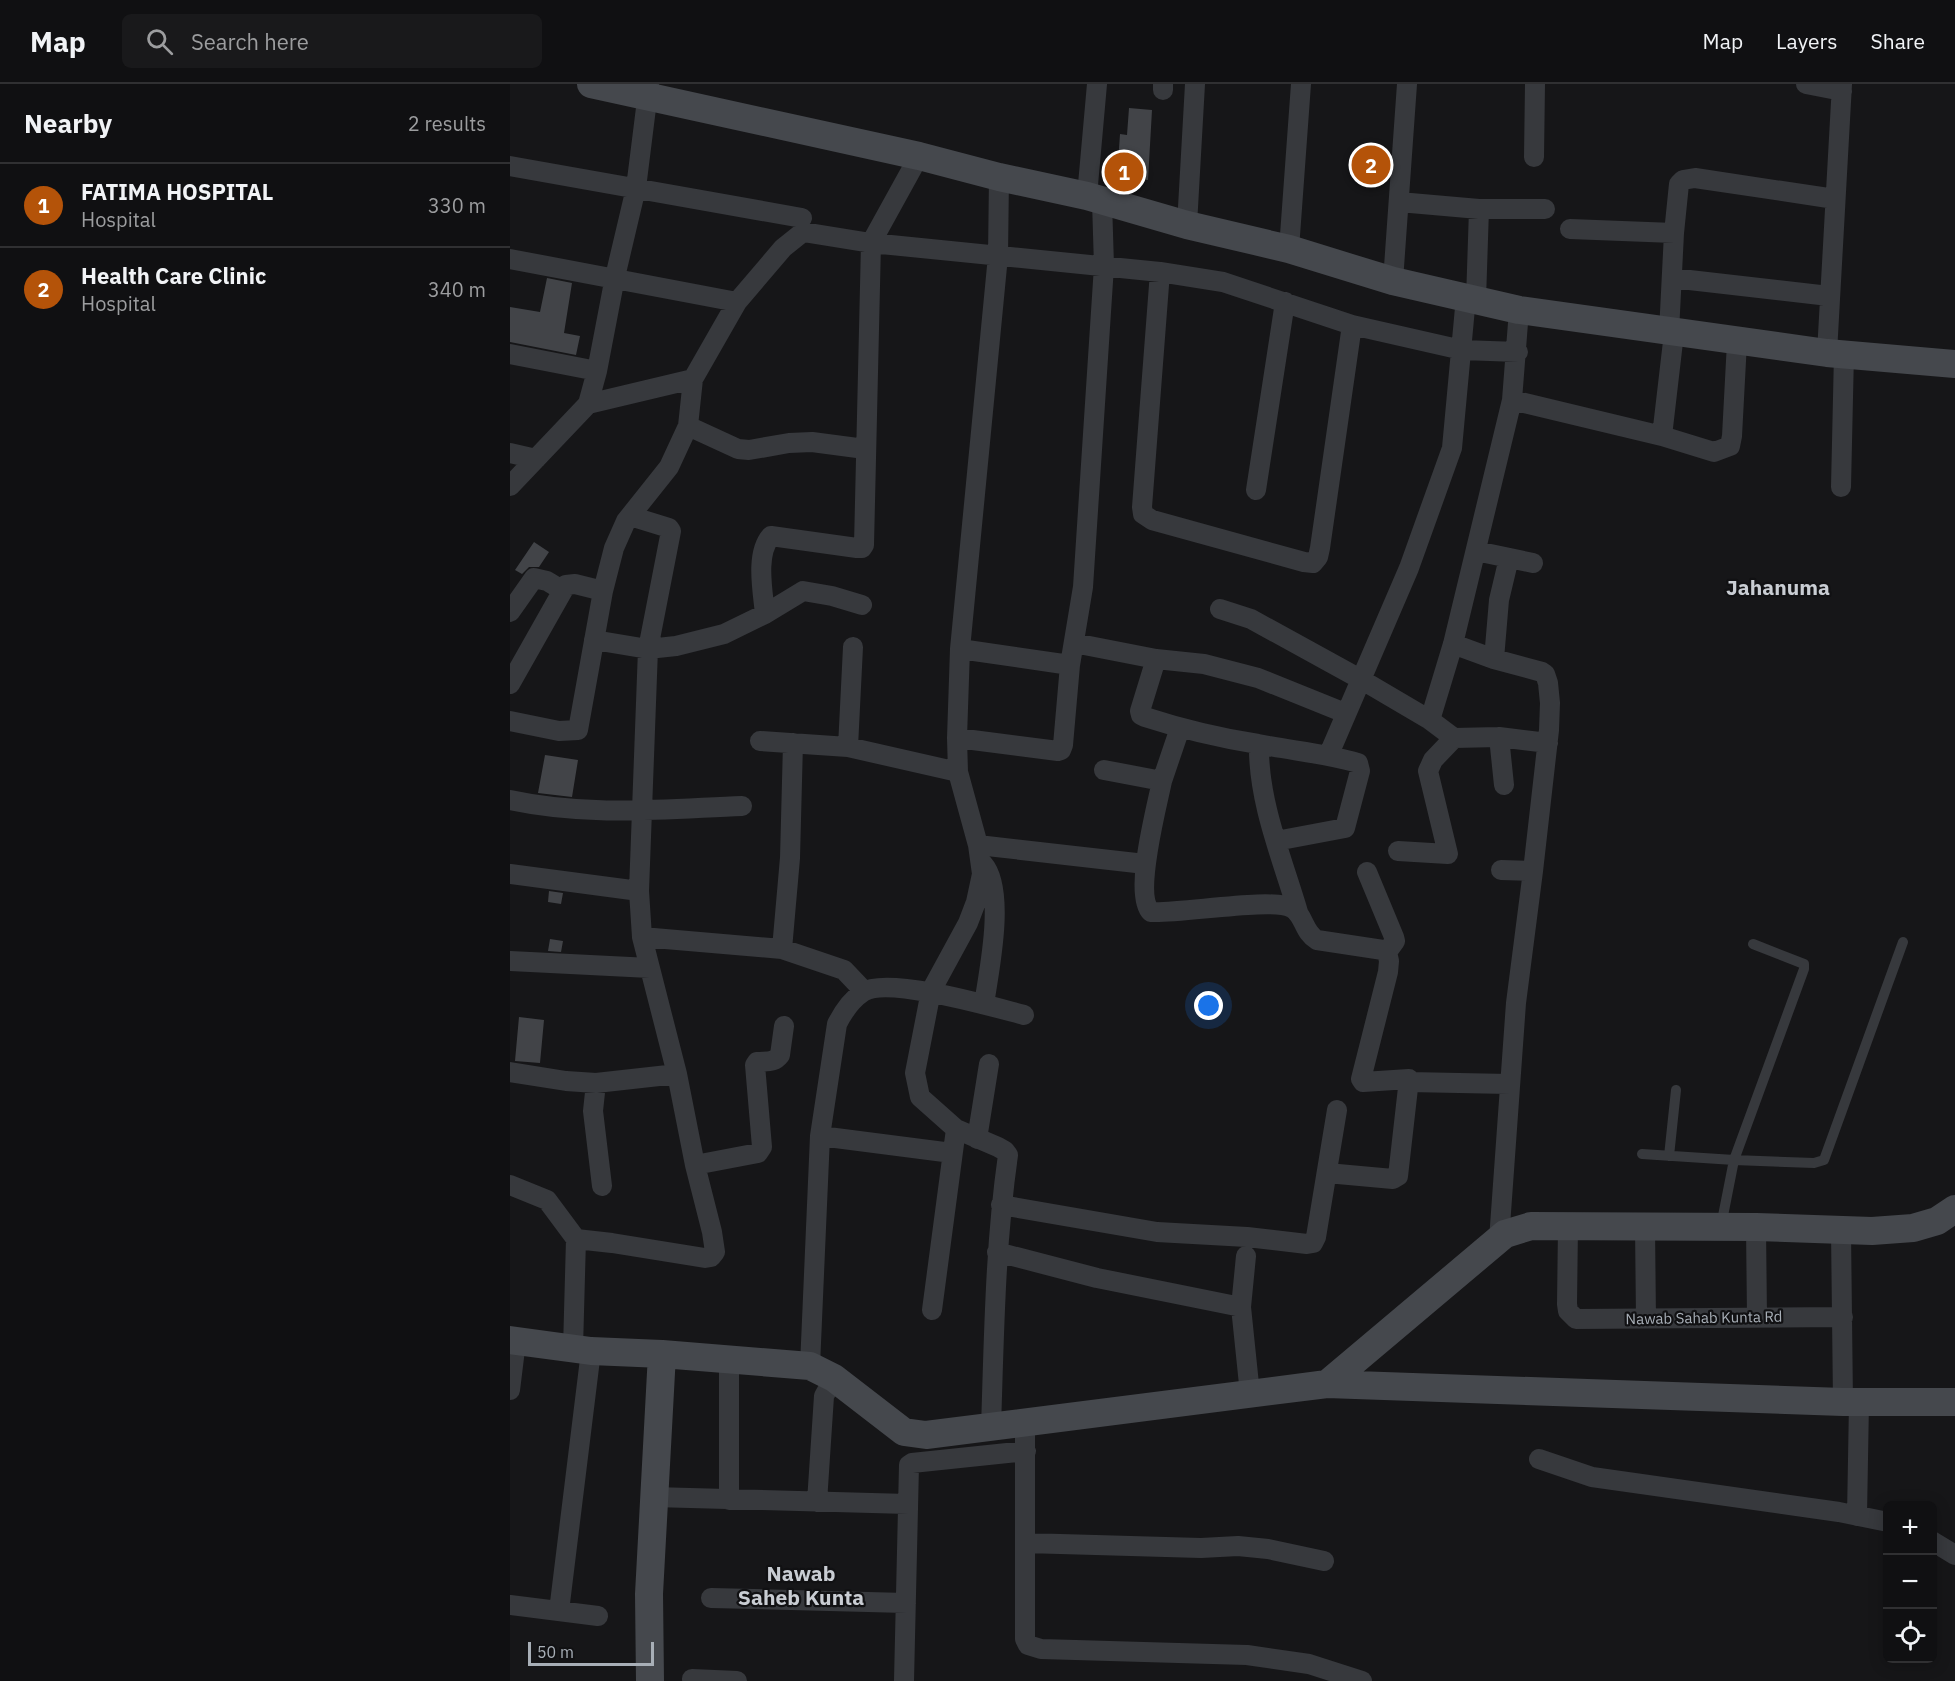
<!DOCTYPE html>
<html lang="en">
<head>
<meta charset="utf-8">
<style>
  body { margin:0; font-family:"IBM Plex Sans",sans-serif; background:#19191b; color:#f1f3f6 }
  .controls { position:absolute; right:18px; bottom:18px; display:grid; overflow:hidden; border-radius:9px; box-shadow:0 3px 15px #0003 }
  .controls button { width:54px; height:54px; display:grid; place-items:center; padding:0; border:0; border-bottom:2px solid #303032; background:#101012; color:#f1f3f6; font:30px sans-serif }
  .scale { position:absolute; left:18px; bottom:15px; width:126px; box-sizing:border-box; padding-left:6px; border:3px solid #a8afb7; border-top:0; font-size:16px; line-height:21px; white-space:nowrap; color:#a8afb7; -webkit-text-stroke:4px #111113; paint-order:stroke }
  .you { position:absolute; left:699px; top:922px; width:21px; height:21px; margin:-15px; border:4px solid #fff; border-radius:50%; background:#1a73e8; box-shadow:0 0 0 9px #1a73e833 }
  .badge { display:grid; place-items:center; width:39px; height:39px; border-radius:50%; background:#b45309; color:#fff; font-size:20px; font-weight:700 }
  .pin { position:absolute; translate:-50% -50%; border:3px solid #fff; box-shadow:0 2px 6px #0006 }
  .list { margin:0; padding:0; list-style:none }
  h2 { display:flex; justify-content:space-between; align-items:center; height:78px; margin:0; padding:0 24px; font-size:26px }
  h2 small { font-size:20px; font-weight:400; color:#9c9d9f }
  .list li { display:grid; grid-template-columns:39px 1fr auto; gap:18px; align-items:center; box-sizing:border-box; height:84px; padding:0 24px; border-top:2px solid #303032 }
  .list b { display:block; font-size:22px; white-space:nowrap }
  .list p { margin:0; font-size:20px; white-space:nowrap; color:#9c9d9f }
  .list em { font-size:20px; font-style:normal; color:#9c9d9f }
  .icon { flex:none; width:33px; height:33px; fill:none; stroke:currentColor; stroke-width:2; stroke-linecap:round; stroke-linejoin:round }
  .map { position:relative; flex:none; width:1445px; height:1597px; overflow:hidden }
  header { display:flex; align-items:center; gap:36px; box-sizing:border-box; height:84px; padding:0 30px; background:#101012; border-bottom:2px solid #303032 }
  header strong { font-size:28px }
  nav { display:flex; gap:33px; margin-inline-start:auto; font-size:21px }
  .search { width:420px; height:54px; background:#19191b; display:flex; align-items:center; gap:15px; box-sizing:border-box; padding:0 21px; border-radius:9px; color:#9c9d9f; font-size:22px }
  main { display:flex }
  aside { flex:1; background:#101012 }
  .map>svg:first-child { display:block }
</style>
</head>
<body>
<header>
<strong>Map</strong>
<div class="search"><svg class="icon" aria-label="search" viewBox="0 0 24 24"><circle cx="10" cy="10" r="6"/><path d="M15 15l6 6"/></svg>Search here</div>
<nav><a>Map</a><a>Layers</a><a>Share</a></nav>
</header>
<main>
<aside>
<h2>Nearby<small>2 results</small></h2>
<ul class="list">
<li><span class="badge">1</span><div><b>FATIMA HOSPITAL</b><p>Hospital</p></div><em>330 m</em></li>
<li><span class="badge">2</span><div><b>Health Care Clinic</b><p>Hospital</p></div><em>340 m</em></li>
</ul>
</aside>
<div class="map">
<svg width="1445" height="1597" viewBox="0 0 1445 1597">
  <rect width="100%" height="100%" fill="#161618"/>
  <path fill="#424448" d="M619,24l23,2 -4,70 -31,-2 3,-44 7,1z
    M37,194l25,5 -8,50 16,3 -4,19 -66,-13v-35l30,5z
    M24,458l15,10 -10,15h-10l-7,7 -7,-4z
    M35,671l33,5 -6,37 -34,-4z
    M39,807l14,2 -2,11 -13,-2z
    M40,855l13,2 -2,11 -13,-1z
    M9,933l25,3 -4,43 -25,-2z"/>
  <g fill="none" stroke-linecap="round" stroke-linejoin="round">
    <path stroke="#37393d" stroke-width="10" d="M1132,1070l92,6 70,-191v-5l-51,-20
      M1159,1072l7,-66
      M1211,1142l13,-66 80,3 10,-3 79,-218"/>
    <path stroke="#37393d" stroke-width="20" d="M1296,0l36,7
      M653,6v-6
      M1024,73l1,-73
      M0,82l292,52
      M577,112l10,-112
      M889,118l80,7h66
      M677,141l8,-141
      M1060,145l104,4
      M779,165l12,-165
      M0,175l227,43
      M650,188l-18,235 1,7 9,6 152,42 9,1 5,-6 2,-9 32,-223
      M1162,194l157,18
      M883,197l14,-197
      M966,216l3,-91
      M1159,248l5,-99 5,-49 4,-4 12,-2 140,21
      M1317,269l15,-269
      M0,270l87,17
      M1002,316l150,36 52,16 16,-6 2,-10 5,-94
      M78,320l105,-25 44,-77 46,-54 20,-16 68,11 289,29 63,10 129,43 110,25 56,2
      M178,342l50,23 11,1 40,-7 23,-1 53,7
      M1152,352l12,-103
      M0,369l26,6
      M0,402l78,-82 9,-33 18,-94 21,-89 13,-104
      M1331,403l3,-134
      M746,406l29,-188
      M966,467l57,12
      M710,525l31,10 111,61 68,40 24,18 45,-1 49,6
      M0,528l24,-34 13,3 15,9
      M255,530c-2,-22 -10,-60 6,-78l86,12h5l2,-3 7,-302 48,-87
      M84,556l54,9 28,-3 48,-12 41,-20 38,-23 29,5 30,9
      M564,559l82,16 48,5 54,14 87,35
      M943,560l41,15 48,13 3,2 3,9 2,20 -1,27 -16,141 -17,132 -17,237
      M343,563l-5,100 110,25
      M450,565l110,16
      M646,575l-16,52 1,4 4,2c37,12 75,21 113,27 35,7 66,9 100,19l2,8 -15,57 -69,13
      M984,575l5,-59 10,-42
      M0,600l56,-99 9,-1 28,7
      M920,636l23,-76 59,-244 7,-90
      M0,637l49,10 19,-1 25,-139 11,-43 12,-27 43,-54 19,-41 5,-47
      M989,653l5,48
      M447,654l101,13 3,-1 2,-5 7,-80 13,-78 21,-321 -2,-65
      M250,657l88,6
      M749,661c-1,56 23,113 39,167
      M819,670l80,-186 43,-120 14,-151
      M594,686l58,11c-5,25 -29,114 -11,131 29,2 122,-15 141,-4 13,8 11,24 25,32l66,10 4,2 2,9 -1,11 -27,107 2,3 46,-3 -11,97 -5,3 -66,-6
      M652,697l18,-53
      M0,716c78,17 154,9 232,6
      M468,761l167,19
      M888,767l50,3 -20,-83 5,-11 21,-22
      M473,780c23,26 6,107 1,140
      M991,786l32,1
      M857,788l27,65 1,4 -8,11
      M0,790l129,17
      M132,853l140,12 62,21 20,21
      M272,865l8,-91 3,-115
      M0,877l140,7
      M0,988l56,9 30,2 81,-9
      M899,998l100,2
      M86,999l-3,28 9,75
      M310,1052l132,17
      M467,1055l12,-75
      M185,1081l63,-12 4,-6 -7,-82 2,-3c10,-1 17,1 23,-7l4,-29
      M0,1101l37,15 29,39 -3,110
      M491,1121l156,27 90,5 60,7 6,-1 3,-6 21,-127
      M1058,1143l-1,77 1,7 8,8 267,-2
      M1135,1143l1,92
      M1246,1143l1,90
      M1331,1147l2,171
      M66,1155l36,4 93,15 6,-1 4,-5 -3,-20 -17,-67 -18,-91 -35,-137 -3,-46 9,-242 23,-118 -2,-3 -39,-12
      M487,1168l100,26 144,29 9,87
      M731,1223l5,-51
      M422,1226l24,-181
      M300,1282l10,-230 17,-112c6,-12 14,-24 26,-32 25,-16 130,15 161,23
      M0,1306l6,-49
      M515,1339v216l3,6 13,4 206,6 62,9 53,17
      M481,1344c3,-91 4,-182 17,-273l-3,-4 -7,-4 -42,-18 -36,-32 -5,-24 16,-82 37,-68 8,-21 6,-28 -4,-29 -20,-73 -1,-34 3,-89 38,-393 1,-79
      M1029,1375l53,18 247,35 49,10
      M143,1413l255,7
      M219,1416v-141
      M307,1418l7,-106 10,-18
      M1347,1432l2,-114
      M1422,1457l23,14
      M515,1459l176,5 37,-2 30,3 56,12
      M201,1514l195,5
      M0,1521l88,11
      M49,1527l32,-260
      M182,1595l45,2
      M394,1597l5,-216 3,-2 114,-12"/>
    <path stroke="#45484d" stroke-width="28" d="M81,0l328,72 80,21 88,19 100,29 102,24 104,32 126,29 308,43 128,11
      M0,1256l81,11 71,3 148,12 24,12 70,54 22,3 401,-51 516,18h112
      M817,1300l178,-150 26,-8 225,1 116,4 41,-3 24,-7 18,-12
      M140,1597l-1,-87 13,-240"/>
  </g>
  <g text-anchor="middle" stroke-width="4.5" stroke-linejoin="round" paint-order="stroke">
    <g font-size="15" fill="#a8afb7" stroke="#111113">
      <text transform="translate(1194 1234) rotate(-1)" y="5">Nawab Sahab Kunta Rd</text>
    </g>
    <g font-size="21" font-weight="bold" fill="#c9cdd3" stroke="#111113">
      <text x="1268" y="511">Jahanuma</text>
      <text x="291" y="1497">Nawab<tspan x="291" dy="24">Saheb Kunta</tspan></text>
    </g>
  </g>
</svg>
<div class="controls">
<button>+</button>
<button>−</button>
<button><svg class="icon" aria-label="locate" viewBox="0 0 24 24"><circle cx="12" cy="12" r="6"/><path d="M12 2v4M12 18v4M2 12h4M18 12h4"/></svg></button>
</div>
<div class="scale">50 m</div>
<div class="you"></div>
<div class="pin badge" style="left:614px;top:88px">1</div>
<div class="pin badge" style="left:861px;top:81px">2</div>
</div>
</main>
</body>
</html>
